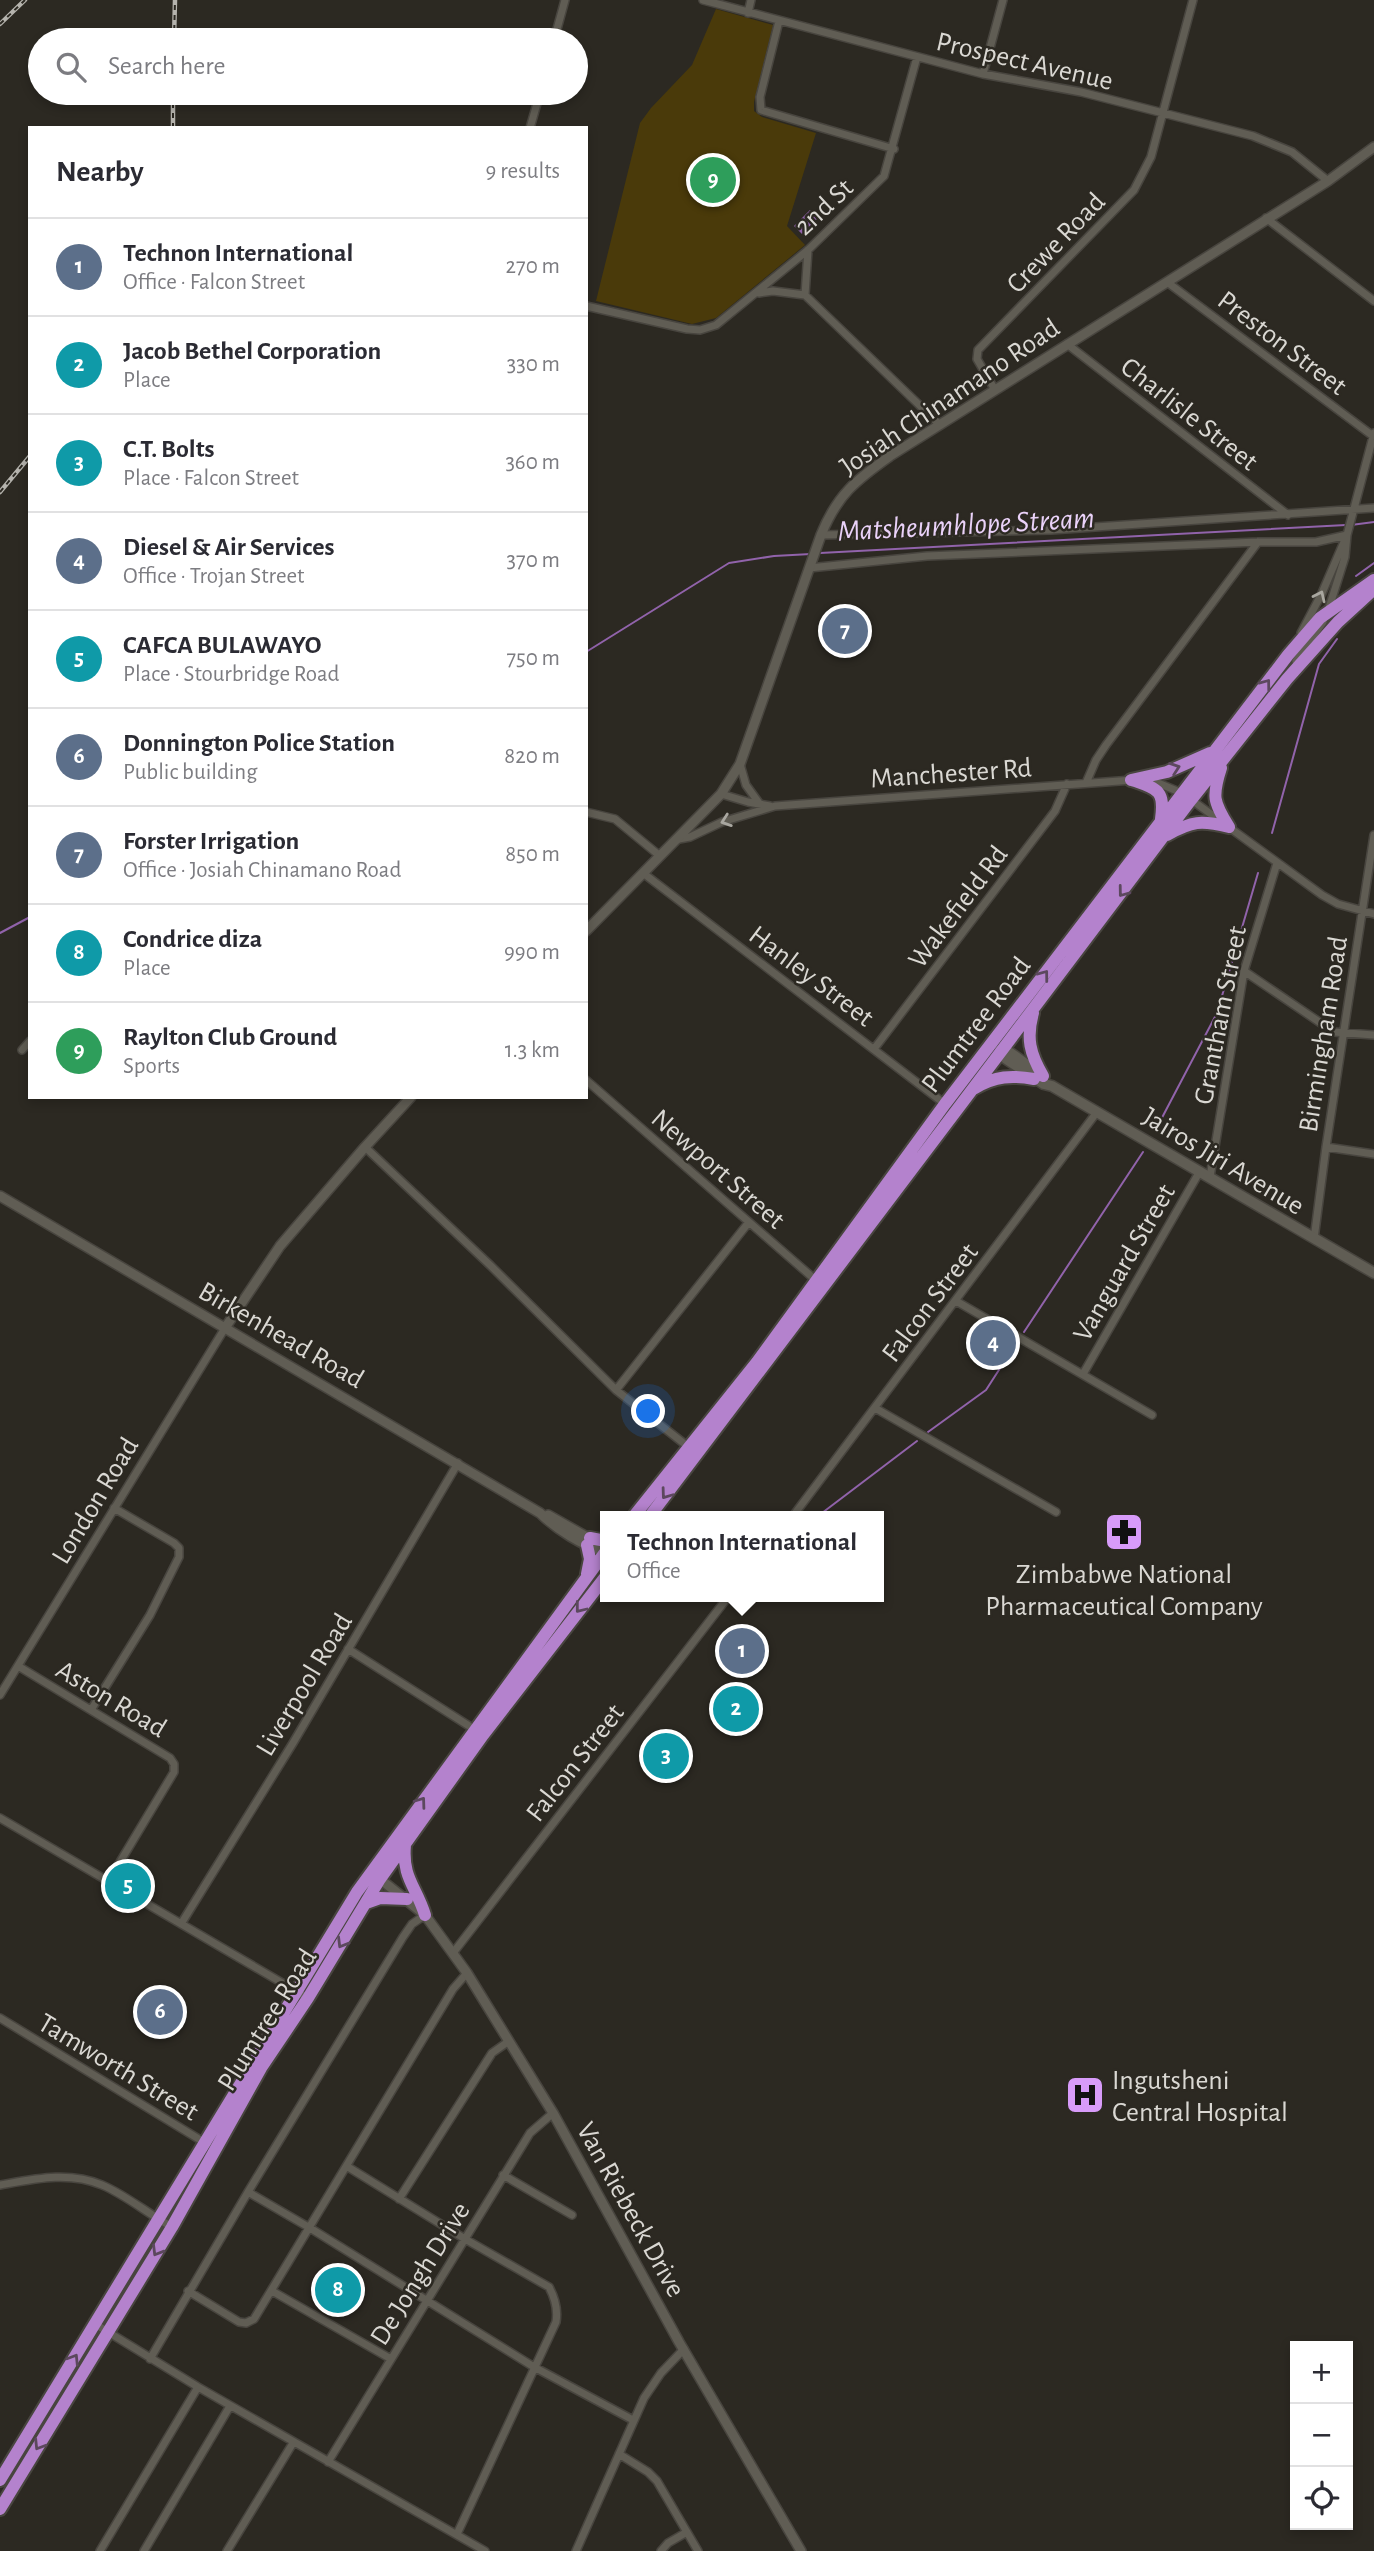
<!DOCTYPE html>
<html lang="en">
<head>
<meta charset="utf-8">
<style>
  body { margin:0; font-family:"Alegreya Sans",sans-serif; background:#f7f7f7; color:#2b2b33 }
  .controls { position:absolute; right:21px; bottom:21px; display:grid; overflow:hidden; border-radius:0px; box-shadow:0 4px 10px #0003 }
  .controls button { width:63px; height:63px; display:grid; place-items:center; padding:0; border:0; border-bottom:2px solid #e1e1e2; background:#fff; color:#2b2b33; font:35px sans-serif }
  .you { position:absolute; left:649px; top:1412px; width:24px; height:24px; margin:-18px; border:5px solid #fff; border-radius:50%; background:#1a73e8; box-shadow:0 0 0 10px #1a73e833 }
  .badge { display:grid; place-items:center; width:46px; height:46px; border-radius:50%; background:#111827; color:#fff; font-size:23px; font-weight:700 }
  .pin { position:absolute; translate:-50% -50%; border:4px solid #fff; box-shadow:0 2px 7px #0006 }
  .popup { position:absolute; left:600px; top:1511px; width:284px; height:91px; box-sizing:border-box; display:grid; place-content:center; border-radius:0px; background:#fff; filter:drop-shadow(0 2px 5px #0005); font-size:23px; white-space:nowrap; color:#7c7c81 }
  .popup b { font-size:26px; color:#2b2b33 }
  .popup::after { content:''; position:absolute; left:50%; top:100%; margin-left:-14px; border:14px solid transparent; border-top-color:#fff }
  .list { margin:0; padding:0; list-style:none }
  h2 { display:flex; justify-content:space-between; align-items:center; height:91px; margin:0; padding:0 28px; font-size:30px }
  h2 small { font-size:23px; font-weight:400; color:#7c7c81 }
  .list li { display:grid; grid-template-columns:46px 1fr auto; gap:21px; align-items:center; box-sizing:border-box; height:98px; padding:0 28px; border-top:2px solid #e1e1e2 }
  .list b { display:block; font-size:26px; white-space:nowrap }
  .list p { margin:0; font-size:23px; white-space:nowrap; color:#7c7c81 }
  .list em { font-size:23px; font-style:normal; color:#7c7c81 }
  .icon { flex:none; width:38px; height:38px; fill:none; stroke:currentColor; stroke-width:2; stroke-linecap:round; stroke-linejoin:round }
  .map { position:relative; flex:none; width:1374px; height:2551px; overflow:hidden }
  .search { position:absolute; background:#fff; box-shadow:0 4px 10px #0003; left:28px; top:28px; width:560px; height:77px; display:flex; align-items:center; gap:18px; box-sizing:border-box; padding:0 24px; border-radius:38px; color:#7c7c81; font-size:26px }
  .panel { position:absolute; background:#fff; box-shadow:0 4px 10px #0003; left:28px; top:126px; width:560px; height:973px; border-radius:0px }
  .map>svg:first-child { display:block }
</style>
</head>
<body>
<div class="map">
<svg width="1374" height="2551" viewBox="0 0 1374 2551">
  <rect width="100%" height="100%" fill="#2c2922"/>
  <path fill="#4a3a0a" d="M716,9l57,16 -19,77v9l8,6 54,16 -29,93 18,19 -89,73 -24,6 -96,-23 44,-178 11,-15 41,-43z"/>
  <path fill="#9163ab" d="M810,210l8,8 -16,16 -8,-8z"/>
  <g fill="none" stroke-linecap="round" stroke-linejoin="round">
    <path stroke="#9163ab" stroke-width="2" d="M1351,525l23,-3
      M820,553l526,-28
      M1356,576l18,-13
      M586,652l143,-89 45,-7 37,-2
      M1272,833l47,-169 18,-25
      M0,933l30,-16
      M1155,1131l62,-118 41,-140
      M1024,1332l119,-180
      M928,1432l58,-42 31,-48
      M822,1513l95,-72"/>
    <defs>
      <path id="minor" d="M703,0l280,74 98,18 172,44 39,16 36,29
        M748,13l3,-13
        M779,21l-19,76 1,13 133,39
        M554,40l11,-40
        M983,74l20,-74
        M530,128l10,-35
        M1266,218l108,83
        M1167,282l206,154
        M759,293l14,-2 32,4 135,130
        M805,295l3,-45
        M586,306l101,23 13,1 16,-5 92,-75 76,-74 33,-119
        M1067,344l221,171
        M995,390l-18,-31 1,-9 156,-160 17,-33 42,-157
        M821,535l230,-5 323,-22
        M809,568l118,-12 331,-14h58l31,-7
        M1328,611l17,-54 2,-22
        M1301,633l21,-40 25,-58 27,-102
        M1296,661l27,-39
        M740,764l6,21 13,18
        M1145,781l13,2 24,10 140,102 16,9 36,10
        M1086,783l10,-23 10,-15 152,-203
        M721,794l27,8 22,4
        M586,812l29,7 45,37
        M679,839l11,-2 32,-15 53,-16 358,-26
        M643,873l302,231
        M1244,971l90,61 40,3
        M874,1049l181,-238 12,-27
        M22,1050l8,-9
        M586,1080l233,203
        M365,1147l126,119 125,124 75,59
        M1326,1147l48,7
        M1210,1177l34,-206 33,-108
        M1314,1239l12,-92 48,-312
        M956,1301l196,114
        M1083,1374l117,-203
        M616,1390l133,-168
        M875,1408l181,104
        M793,1516l304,-404
        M348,1649l129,82
        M18,1666l152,92 4,6v8l-66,110
        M0,1695l225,-367
        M91,1710l59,-95 29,-58v-9l-5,-5 -60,-35
        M0,1818l308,180
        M181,1924l112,-181 165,-280
        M453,1953l275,-356
        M0,2018l207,126
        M348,2167l117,72 84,48c6,11 9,23 7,35l-99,212
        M503,2175l69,40
        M0,2185c34,-6 69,-14 102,0 24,10 46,29 70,42
        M248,2192l62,36 224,139 99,53
        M399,2199l93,-146 17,-12
        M188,2291l51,31 7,1 8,-4 199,-330 14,-16
        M272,2291l119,68
        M95,2324l103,63 287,164
        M150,2359l98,-167 155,-255 9,-13 13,-9
        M619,2454l29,18 9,9 41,70
        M328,2462l202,-329 23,-20
        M100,2551l98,-164
        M144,2551l86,-145
        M227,2551l66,-108
        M576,2551l68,-153 17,-25 23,-24
        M661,2551l7,-8 19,-11"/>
      <path id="tertiary" d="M586,931l135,-137 19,-30 81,-229c16,-40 35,-55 69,-79l438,-275 46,-34
        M0,1196l540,317c16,16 43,33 65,39
        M225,1328l55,-82 85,-99 46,-50
        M548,1515l46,26
        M380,1879l45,36 42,58 86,140 126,229 122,209"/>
      <path id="secondary" d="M1000,1050l5,8 39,26 8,2 322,187
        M1000,1050l9,2 32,23"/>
      <path id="trunk" d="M1221,768c-9,28 -8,34 8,59
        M1131,780l36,-8 43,-19
        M1132,780c26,9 33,10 29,39
        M1167,835c25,-14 34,-15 62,-8
        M1033,1013c-7,25 -3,41 10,63
        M975,1088c20,-12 37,-13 59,-9
        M634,1516l123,-154 188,-258 343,-449 32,-37 54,-38
        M650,1516l541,-716 96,-121 51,-57 36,-33
        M590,1538l16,3
        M587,1545l3,14 -3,15
        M405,1845c-3,33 11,41 20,70
        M366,1903l14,-5 27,1
        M0,2480l357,-588 249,-341
        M0,2509l172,-282 89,-159 47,-70 72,-119 103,-144 123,-159"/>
    </defs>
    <use href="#minor" stroke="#48453f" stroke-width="10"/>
    <use href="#tertiary" stroke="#48453f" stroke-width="12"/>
    <use href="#secondary" stroke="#48453f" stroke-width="13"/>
    <use href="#trunk" stroke="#48453f" stroke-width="16"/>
    <use href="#minor" stroke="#605d54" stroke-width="7"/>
    <use href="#tertiary" stroke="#605d54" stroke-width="9"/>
    <use href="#secondary" stroke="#605d54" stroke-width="10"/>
    <use href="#trunk" stroke="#b482cd" stroke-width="12"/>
    <defs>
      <path id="rail" d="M0,24l25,-24
        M174,40l1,-40
        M173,128v-35
        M0,492l30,-36"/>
    </defs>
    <use href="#rail" stroke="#b5b3ad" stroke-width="4.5"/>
    <use href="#rail" stroke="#2c2922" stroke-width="2" stroke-dasharray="5" stroke-linecap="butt"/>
  </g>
  <defs><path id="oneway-chevron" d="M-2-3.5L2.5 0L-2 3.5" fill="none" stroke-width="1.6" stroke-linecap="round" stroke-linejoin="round" transform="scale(1.75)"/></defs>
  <g stroke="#a9a7a0">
    <use href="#oneway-chevron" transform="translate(1320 596) rotate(-65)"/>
    <use href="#oneway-chevron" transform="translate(726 821) rotate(161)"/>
  </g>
  <g stroke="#5c485e">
    <use href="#oneway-chevron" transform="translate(1266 684) rotate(-53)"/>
    <use href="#oneway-chevron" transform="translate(1175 768) rotate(-19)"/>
    <use href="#oneway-chevron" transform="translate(1123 892) rotate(127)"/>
    <use href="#oneway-chevron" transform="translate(1044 975) rotate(-53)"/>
    <use href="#oneway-chevron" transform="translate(666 1494) rotate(126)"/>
    <use href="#oneway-chevron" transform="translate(580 1608) rotate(128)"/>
    <use href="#oneway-chevron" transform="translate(421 1802) rotate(-54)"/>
    <use href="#oneway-chevron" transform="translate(342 1943) rotate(121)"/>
    <use href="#oneway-chevron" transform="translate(157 2251) rotate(121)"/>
    <use href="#oneway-chevron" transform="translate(74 2359) rotate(-58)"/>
    <use href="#oneway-chevron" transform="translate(39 2445) rotate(122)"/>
  </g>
  <defs>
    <symbol id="pharmacy-square" viewBox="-11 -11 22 22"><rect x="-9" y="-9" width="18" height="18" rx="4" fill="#d79bf9" stroke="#2c2922"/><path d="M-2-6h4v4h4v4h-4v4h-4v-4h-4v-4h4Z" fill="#111"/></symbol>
    <symbol id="hospital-square" viewBox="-11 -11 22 22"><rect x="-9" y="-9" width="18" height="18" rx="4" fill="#d79bf9" stroke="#2c2922"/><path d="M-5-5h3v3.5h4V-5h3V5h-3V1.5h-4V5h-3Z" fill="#111"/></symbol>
  </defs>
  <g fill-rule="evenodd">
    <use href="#pharmacy-square" x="1102" y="1510" width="44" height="44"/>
    <use href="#hospital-square" x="1063" y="2073" width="44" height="44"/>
  </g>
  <g text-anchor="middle" stroke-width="5" stroke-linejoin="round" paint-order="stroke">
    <g font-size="28" fill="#dad8d3" stroke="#2c2922">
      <text transform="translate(1025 60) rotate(13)" y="10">Prospect Avenue</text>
      <text transform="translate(823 206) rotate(-43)" y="10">2nd St</text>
      <text transform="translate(1055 242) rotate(-46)" y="10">Crewe Road</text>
      <text transform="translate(1283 342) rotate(37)" y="10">Preston Street</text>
      <text transform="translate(949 396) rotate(-34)" y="10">Josiah Chinamano Road</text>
      <text transform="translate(1190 413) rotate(38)" y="10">Charlisle Street</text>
      <text transform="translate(951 772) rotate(-4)" y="10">Manchester Rd</text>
      <text transform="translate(957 906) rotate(-53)" y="10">Wakefield Rd</text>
      <text transform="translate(812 975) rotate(37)" y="10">Hanley Street</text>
      <text transform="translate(1219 1015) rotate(-79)" y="10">Grantham Street</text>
      <text transform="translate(975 1024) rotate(-53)" y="10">Plumtree Road</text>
      <text transform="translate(1322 1034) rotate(-81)" y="10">Birmingham Road</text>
      <text transform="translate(1224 1160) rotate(31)" y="10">Jairos Jiri Avenue</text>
      <text transform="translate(719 1168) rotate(41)" y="10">Newport Street</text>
      <text transform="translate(1123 1262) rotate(-60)" y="10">Vanguard Street</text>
      <text transform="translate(929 1302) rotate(-53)" y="10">Falcon Street</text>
      <text transform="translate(282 1334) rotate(30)" y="10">Birkenhead Road</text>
      <text transform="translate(94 1500) rotate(-59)" y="10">London Road</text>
      <text transform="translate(303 1684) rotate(-59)" y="10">Liverpool Road</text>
      <text transform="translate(112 1698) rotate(31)" y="10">Aston Road</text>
      <text transform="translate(574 1762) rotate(-52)" y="10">Falcon Street</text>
      <text transform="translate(266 2019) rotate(-58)" y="10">Plumtree Road</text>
      <text transform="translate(119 2066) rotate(31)" y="10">Tamworth Street</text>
      <text transform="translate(632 2209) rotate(61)" y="10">Van Riebeck Drive</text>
      <text transform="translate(419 2273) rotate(-58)" y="10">De Jongh Drive</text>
    </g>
    <g font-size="28" fill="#dad8d3" stroke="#2c2922">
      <text x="1124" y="1583">Zimbabwe National<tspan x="1124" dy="32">Pharmaceutical Company</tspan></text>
      <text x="1112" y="2089" text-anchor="start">Ingutsheni<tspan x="1112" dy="32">Central Hospital</tspan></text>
    </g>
    <g font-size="30" font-style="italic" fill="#ead2f9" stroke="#2c2922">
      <text transform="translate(966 524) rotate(-3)" y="10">Matsheumhlope Stream</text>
    </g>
  </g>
</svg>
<div class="controls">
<button>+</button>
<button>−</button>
<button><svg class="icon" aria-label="locate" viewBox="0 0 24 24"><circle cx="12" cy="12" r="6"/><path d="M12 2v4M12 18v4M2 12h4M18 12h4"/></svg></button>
</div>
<div class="you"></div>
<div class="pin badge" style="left:742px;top:1651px;background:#5c6f8a">1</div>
<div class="popup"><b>Technon International</b>Office</div>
<div class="pin badge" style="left:736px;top:1709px;background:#0f9aa8">2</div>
<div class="pin badge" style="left:666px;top:1756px;background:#0f9aa8">3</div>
<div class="pin badge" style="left:993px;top:1343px;background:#5c6f8a">4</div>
<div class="pin badge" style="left:128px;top:1886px;background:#0f9aa8">5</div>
<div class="pin badge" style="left:160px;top:2012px;background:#5c6f8a">6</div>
<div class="pin badge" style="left:845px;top:631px;background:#5c6f8a">7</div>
<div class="pin badge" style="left:338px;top:2290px;background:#0f9aa8">8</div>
<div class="pin badge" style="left:713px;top:180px;background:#2e9e5b">9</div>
<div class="search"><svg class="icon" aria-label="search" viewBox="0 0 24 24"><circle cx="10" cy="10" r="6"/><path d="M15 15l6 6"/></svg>Search here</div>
<section class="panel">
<h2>Nearby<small>9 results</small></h2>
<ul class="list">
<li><span class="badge" style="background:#5c6f8a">1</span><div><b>Technon International</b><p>Office · Falcon Street</p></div><em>270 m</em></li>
<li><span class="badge" style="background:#0f9aa8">2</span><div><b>Jacob Bethel Corporation</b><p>Place</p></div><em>330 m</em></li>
<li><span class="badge" style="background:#0f9aa8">3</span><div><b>C.T. Bolts</b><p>Place · Falcon Street</p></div><em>360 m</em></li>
<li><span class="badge" style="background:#5c6f8a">4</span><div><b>Diesel &amp; Air Services</b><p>Office · Trojan Street</p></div><em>370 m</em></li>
<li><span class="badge" style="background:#0f9aa8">5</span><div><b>CAFCA BULAWAYO</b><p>Place · Stourbridge Road</p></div><em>750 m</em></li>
<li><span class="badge" style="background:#5c6f8a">6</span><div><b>Donnington Police Station</b><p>Public building</p></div><em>820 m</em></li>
<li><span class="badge" style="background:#5c6f8a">7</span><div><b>Forster Irrigation</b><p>Office · Josiah Chinamano Road</p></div><em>850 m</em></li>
<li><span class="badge" style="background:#0f9aa8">8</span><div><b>Condrice diza</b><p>Place</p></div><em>990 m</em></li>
<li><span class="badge" style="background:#2e9e5b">9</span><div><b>Raylton Club Ground</b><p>Sports</p></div><em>1.3 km</em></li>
</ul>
</section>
</div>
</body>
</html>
